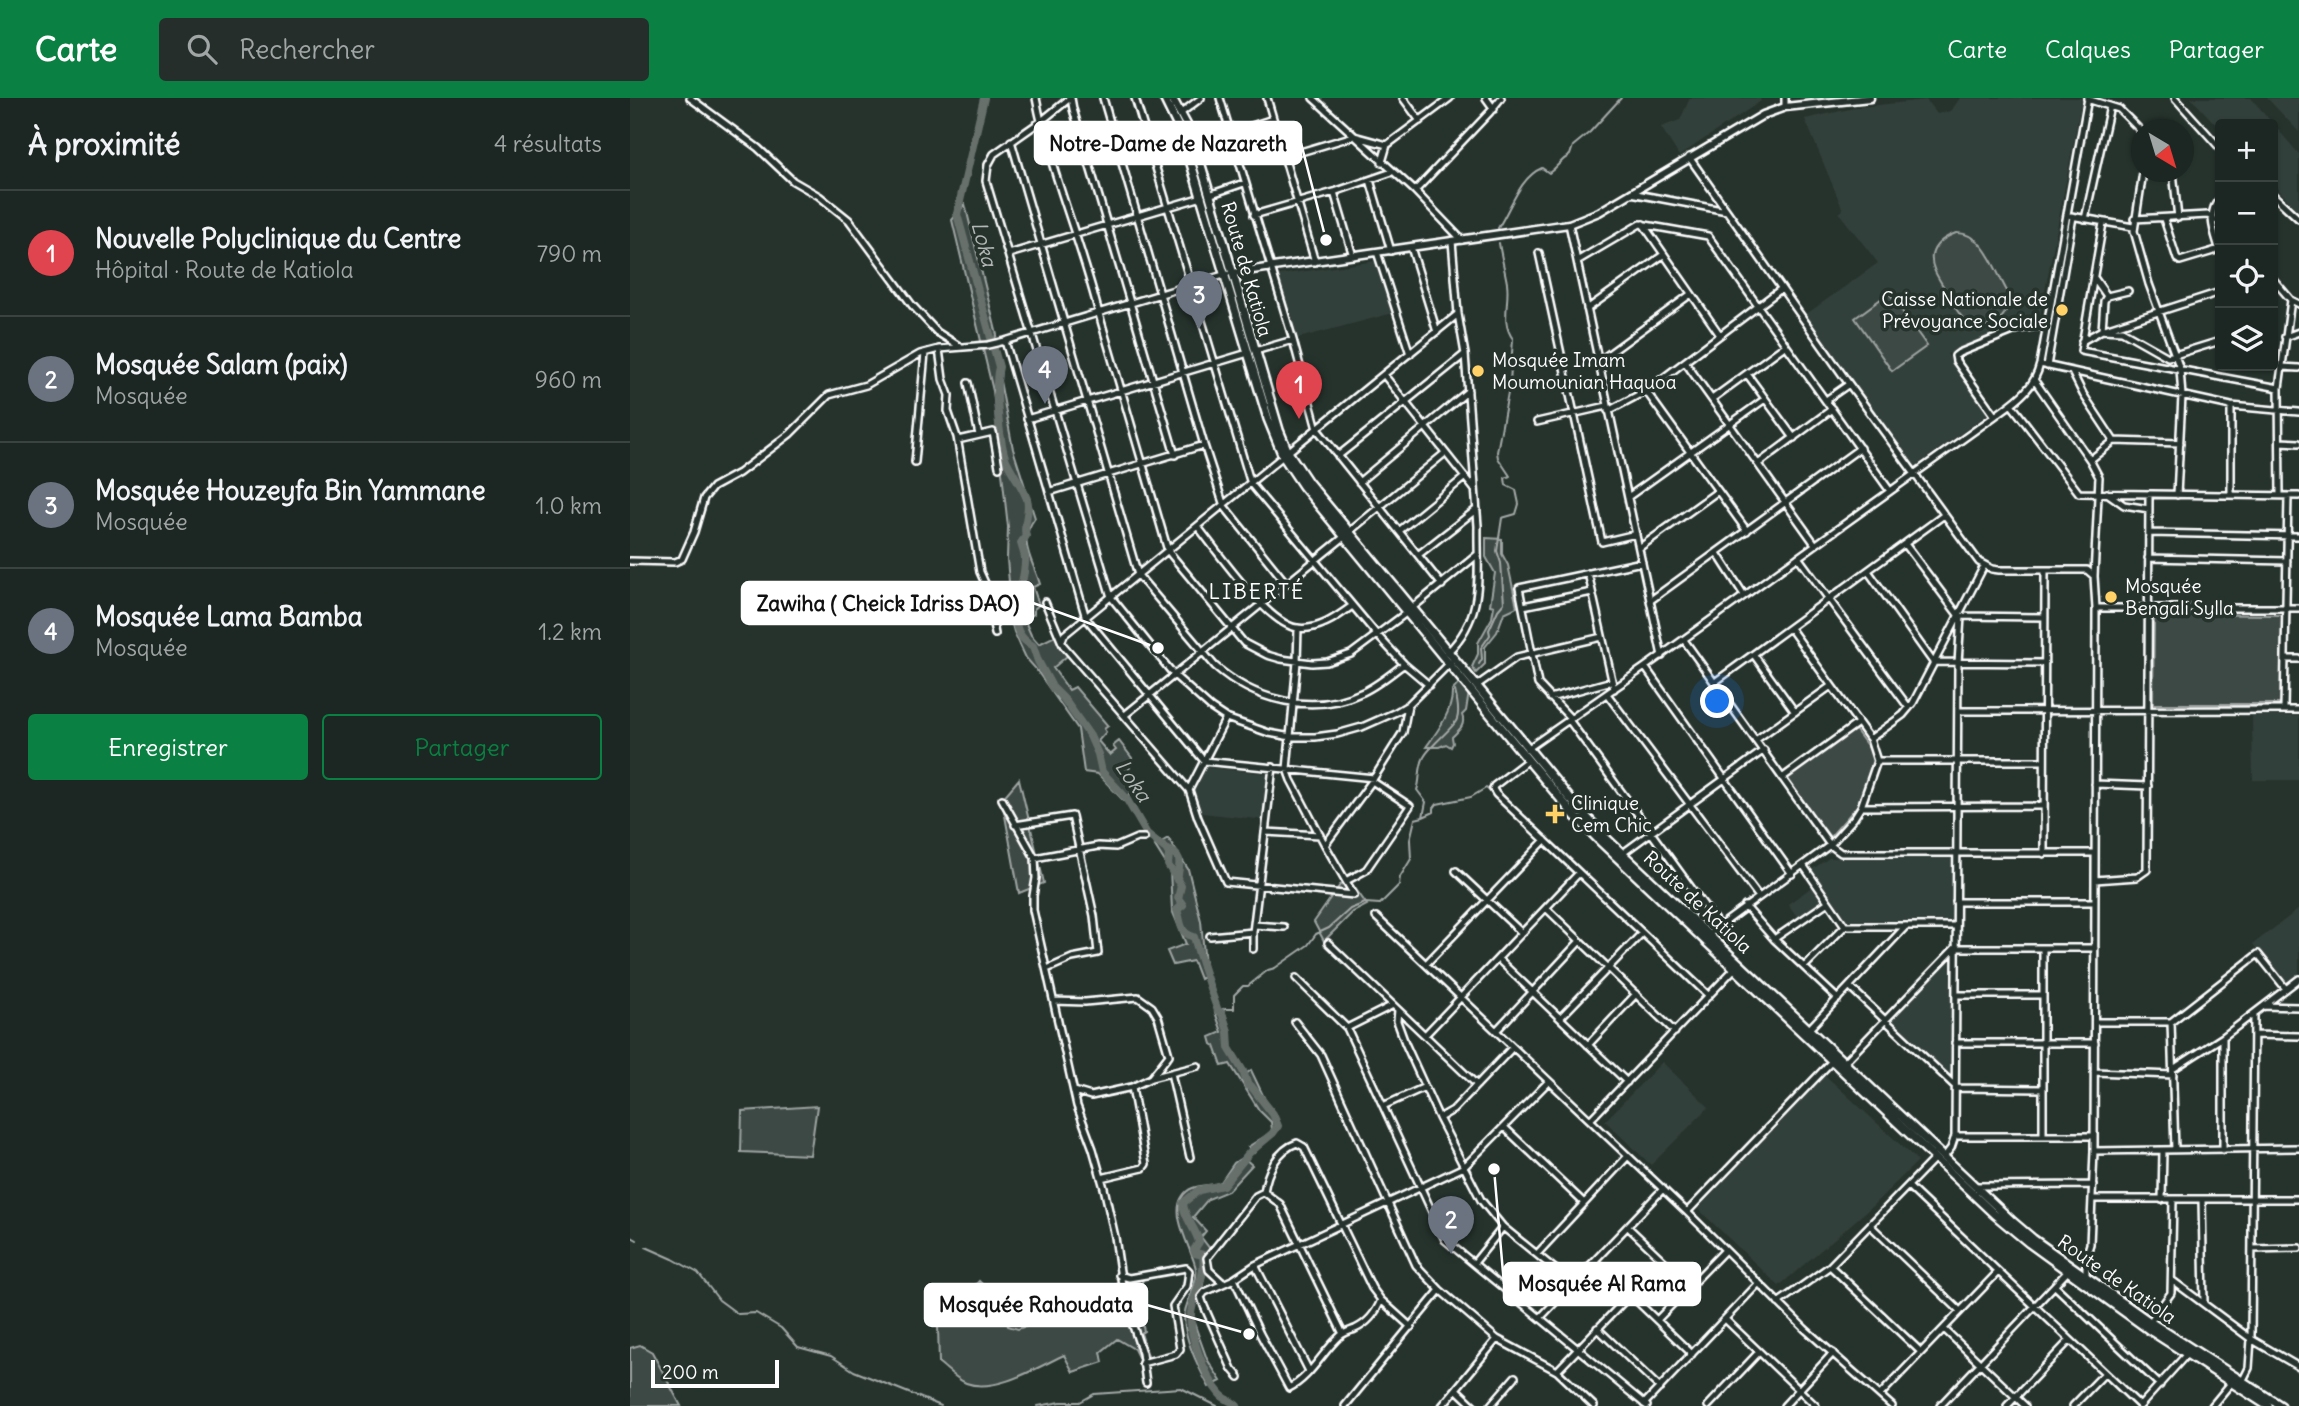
<!DOCTYPE html>
<html lang="fr">
<head>
<meta charset="utf-8">
<style>
  body { margin:0; font-family:Delius,sans-serif; background:#252e2a; color:#f1f3f6 }
  .controls { position:absolute; right:21px; top:21px; display:grid; overflow:hidden; border-radius:7px; box-shadow:0 2px 5px #0004 }
  .controls button { width:63px; height:63px; display:grid; place-items:center; padding:0; border:0; border-bottom:2px solid #3a4340; background:#1c2622; color:#f1f3f6; font:35px sans-serif }
  .compass { position:absolute; left:1501px; top:21px; width:63px; height:63px; border-radius:50%; background:#1c2622; box-shadow:0 2px 5px #0004; rotate:142deg }
  .scale { position:absolute; left:21px; bottom:18px; width:128px; box-sizing:border-box; padding-left:7px; border:4px solid #fff; border-top:0; font-size:19px; line-height:24px; white-space:nowrap; color:#fff; -webkit-text-stroke:5px #26332d; paint-order:stroke }
  .you { position:absolute; left:1088px; top:604px; width:24px; height:24px; margin:-18px; border:5px solid #fff; border-radius:50%; background:#1a73e8; box-shadow:0 0 0 10px #1a73e833 }
  .badge { display:grid; place-items:center; width:46px; height:46px; border-radius:50%; background:#0b8043; color:#fff; font-size:23px; font-weight:700 }
  .pin { position:absolute; translate:-50% -58px; filter:drop-shadow(0 2px 4px #0008) }
  .pin::after { content:''; position:absolute; top:37px; width:24px; height:21px; background:inherit; clip-path:polygon(0 0,100% 0,50% 100%) }
  .list { margin:0; padding:0; list-style:none }
  h2 { display:flex; justify-content:space-between; align-items:center; height:91px; margin:0; padding:0 28px; font-size:30px }
  h2 small { font-size:23px; font-weight:400; color:#a0a5a5 }
  .list li { display:grid; grid-template-columns:46px 1fr auto; gap:21px; align-items:center; box-sizing:border-box; height:126px; padding:0 28px; border-top:2px solid #3a4340 }
  .list b { display:block; font-size:26px; white-space:nowrap }
  .list p { margin:0; font-size:23px; white-space:nowrap; color:#a0a5a5 }
  .list em { font-size:23px; font-style:normal; color:#a0a5a5 }
  .actions { display:flex; gap:14px; padding:21px 28px }
  .actions a { flex:1; padding:16px 0; border:2px solid #0b8043; border-radius:7px; text-align:center; font-size:24px; color:#0b8043 }
  .actions .main { background:#0b8043; color:#fff }
  .icon { flex:none; width:38px; height:38px; fill:none; stroke:currentColor; stroke-width:2; stroke-linecap:round; stroke-linejoin:round }
  .map { position:relative; flex:none; width:1669px; height:1308px; overflow:hidden }
  header { display:flex; align-items:center; gap:42px; box-sizing:border-box; height:98px; padding:0 35px; background:#0b8043; color:#fff }
  header strong { font-size:33px }
  nav { display:flex; gap:38px; margin-inline-start:auto; font-size:24px }
  .search { width:490px; height:63px; background:#252e2a; display:flex; align-items:center; gap:18px; box-sizing:border-box; padding:0 24px; border-radius:7px; color:#a0a5a5; font-size:26px }
  main { display:flex }
  aside { flex:1; background:#1c2622 }
  .map>svg:first-child { display:block }
</style>
</head>
<body>
<header>
<strong>Carte</strong>
<div class="search"><svg class="icon" aria-label="search" viewBox="0 0 24 24"><circle cx="10" cy="10" r="6"/><path d="M15 15l6 6"/></svg>Rechercher</div>
<nav><a>Carte</a><a>Calques</a><a>Partager</a></nav>
</header>
<main>
<aside>
<h2>À proximité<small>4 résultats</small></h2>
<ul class="list">
<li><span class="badge" style="background:#e0444e">1</span><div><b>Nouvelle Polyclinique du Centre</b><p>Hôpital · Route de Katiola</p></div><em>790 m</em></li>
<li><span class="badge" style="background:#6b7280">2</span><div><b>Mosquée Salam (paix)</b><p>Mosquée</p></div><em>960 m</em></li>
<li><span class="badge" style="background:#6b7280">3</span><div><b>Mosquée Houzeyfa Bin Yammane</b><p>Mosquée</p></div><em>1.0 km</em></li>
<li><span class="badge" style="background:#6b7280">4</span><div><b>Mosquée Lama Bamba</b><p>Mosquée</p></div><em>1.2 km</em></li>
</ul>
<div class="actions"><a class="main">Enregistrer</a><a>Partager</a></div>
</aside>
<div class="map">
<svg width="1669" height="1308" viewBox="0 0 1669 1308">
  <rect width="100%" height="100%" fill="#26332d"/>
  <filter id="ink" filterUnits="userSpaceOnUse"><feTurbulence type="fractalNoise" baseFrequency=".0143" numOctaves="2"/><feDisplacementMap in="SourceGraphic" scale="14" xChannelSelector="R" yChannelSelector="G"/><feConvolveMatrix kernelMatrix="1 2 1 2 8 2 1 2 1" color-interpolation-filters="sRGB"/></filter>
  <g filter="url(#ink)">
    <path fill="#333f3a" d="M1060,0h70l1,3 -82,55 -18,-29 19,-7z
      M1330,0h122l-42,219 -93,37 42,59 -75,54 -109,-152 73,-52 -39,-50 4,-3 -38,-91 54,-12 67,-7 11,14 14,-3z
      M1561,0h60l48,56v58l-26,-28v-60h-53v5z
      M1637,0h32v34z
      M746,163l17,52 -98,26 -16,-64z
      M1622,618h47v64h-46z
      M573,669l68,7 -5,46 -64,-7 -10,-16z
      M1199,760h124v66l-107,-3 -17,-25 -31,22 -10,-14 31,-22 -8,-12z
      M1669,811v65l-15,11 -31,-41z
      M1325,850l2,140 -72,-68z
      M1032,964l47,45 -58,58 -46,-44z
      M1195,977l93,86 -49,48 -90,77 -81,-77z"/>
    <path fill="#3e4944" stroke="#9ea4a2" stroke-width="2" d="M335,106l32,131 -4,6 8,27 -1,13 13,68 22,69c-18,24 -3,40 5,66l-7,3 6,18 -5,4v5l-10,5 7,16 8,9 18,-9 10,21 -14,12 16,22 6,-3 33,39 -4,3 2,3 -8,9 12,14 6,-5 -3,-4 6,-5 13,17 -3,12 4,21 -9,10 -26,-27 -14,-2 -6,-43 -43,-61 -9,-10 -12,-26 -6,-22 1,-28 -2,-23 1,-32 -15,-136 -41,-171z
      M1326,135c28,-1 39,37 51,58 3,10 2,18 -5,26 -29,28 -44,-4 -56,-26 -6,-11 -16,-23 -14,-36 3,-12 13,-18 24,-22z
      M1259,195l38,53 -35,25 -37,-53z
      M856,440l16,1v15l6,11 9,42 -13,6 -7,19 -12,15v17l-9,9 -4,-6 6,-13v-11l14,-25 2,-12 -4,-1 5,-32 -9,-16z
      M1524,516l128,1 -1,89h-128z
      M830,584l9,10 -3,19 -4,4c4,10 -3,15 -10,22l1,6 -2,4 -5,-3 -7,3h-13c11,-15 27,-36 26,-56z
      M1224,630l26,35 -21,41 -29,33 -45,-59z
      M389,681l25,104 -25,10 -17,-94z
      M538,740l20,31 13,52 5,55 -6,3 -7,-18 -20,4 -6,-14 19,-7 -14,-34 -2,-40 -15,-24z
      M720,783l17,24 -14,7 -29,29 -10,-19 26,-37z
      M593,911c7,14 3,16 5,28 3,14 10,26 18,37l5,-4 19,40 10,14 -5,8 -21,21 -6,-6 22,-14 2,-4 -1,-7 -12,-12 -29,-46 -8,2 -7,-20 -3,-2 -2,-7 12,-5 -7,-20z
      M187,1008l-7,49 -69,-3 1,-41z
      M613,1059l9,8 -24,26 -20,8 -15,18 13,14 -5,6 9,12 -8,40 -7,12 -2,19 14,39 14,22 -12,6c-10,-19 -29,-55 -24,-76 3,-14 13,-28 11,-42 -4,-20 -26,-53 -14,-72 9,-15 26,-9 39,-15l13,-19z
      M513,1181l-6,22 7,30 -3,2 7,23 -9,3 -5,-10 -17,-10 -16,13 2,10 -30,10 -9,-17c-26,12 -69,39 -98,28 -10,-4 -19,-14 -27,-20l-1,-37 41,-45 24,24 5,21 10,3 43,-16 21,-14 29,-7z
      M10,1247l12,7 29,54h-51v-58z"/>
    <g fill="none" stroke-linecap="round" stroke-linejoin="round">
      <path stroke="#a4a9a7" stroke-width="2" d="M868,130c13,-20 22,-51 44,-60l7,5c10,-7 10,-12 21,-18l3,-9 17,-14 31,-34
        M849,566l3,-5 -1,-11 9,-13 -1,-5 9,-20 6,-7 -3,-40 -4,-12 5,-33 14,-4 3,-10 -3,-14 -10,-5 -1,-7 5,-2 -12,-18 -1,-6 13,-70 3,-43c-13,-17 -3,-37 -6,-56 -2,-12 -6,-27 -8,-40
        M884,717l26,26
        M793,719l11,-5v-4l3,-4 34,-7 15,-9 9,8
        M914,747l29,28
        M592,915l3,-4h9v-14l9,-9h5l20,-16 7,-2 33,-23 8,-11 13,-6 21,-19 15,-6 15,1 19,-19 1,-8 11,-18 -1,-19 5,-21 8,-2 3,-15 -9,-12c4,-11 1,-22 7,-33 7,-13 31,-30 33,-38 3,-8 0,-20 -2,-28
        M0,1138l7,4
        M16,1149l27,12 25,14 21,27 19,14 18,-1 25,15 17,19 33,9 23,15 87,35
        M408,1308l23,-4h19l14,-8 87,-6 36,18"/>
      <path stroke="#67706c" stroke-width="8" d="M354,0l-27,116 42,153c-5,19 0,74 7,93 6,13 16,25 21,39 4,13 -5,25 -1,37l-5,7c1,5 4,11 4,16 2,28 -27,69 8,87l5,15 14,26 12,12 26,37 8,18 4,18 24,26 21,36 19,15 3,5 -1,11 13,21 -3,12 5,7 -6,5c5,12 1,22 17,27 7,25 15,49 24,74l4,2 6,18 1,17 14,23 5,15h3l22,28 5,12 -5,7 -24,20 -26,32 -24,5 -16,13c1,15 12,24 16,39l-5,8 1,3 8,2c3,20 -7,34 -11,53 -6,22 13,69 28,86 4,5 12,7 17,12
        M536,751c19,7 13,16 11,31"/>
      <defs>
        <path id="minor" d="M60,0l68,50 35,33 26,15 30,24 63,85 25,27 22,14
          M406,0c14,74 45,143 63,216l69,237 76,92 23,12 14,4 31,4 15,-1 24,-8 55,-41
          M440,0l-26,21 -50,35 -6,11 -2,16 125,416 63,78 37,33 15,10 43,15 22,4h24l22,-3 25,-7 34,-15 12,-7 43,-43
          M441,0l2,11 102,346
          M473,0l101,347 20,61 62,77
          M505,0l116,386 127,152 26,28 25,21
          M590,0l73,242 24,89 125,156
          M637,0l48,164
          M683,0l102,93 47,49
          M773,0l17,23
          M856,0l8,11
          M1155,0v9
          M1545,0l45,50
          M1457,1l32,10 23,23
          M551,15l20,-15
          M600,35l43,-14
          M381,43l127,434 77,91c40,35 98,50 148,26 15,-7 28,-18 41,-28
          M654,59l70,-21 33,9
          M1059,59l160,227 130,178 13,7 7,1h88l7,6
          M752,64l5,-17 63,-47
          M1513,74l-9,59 15,53 31,85 2,27 -5,99
          M1543,74l5,46
          M740,82l21,71
          M785,93l75,-79 11,-14
          M704,94l19,64
          M1001,95l96,18
          M579,97l35,-12
          M1643,97l26,24
          M1590,101c-15,14 -5,35 0,52
          M624,117l80,-23 58,-20
          M1441,118l62,11
          M1455,121l25,-113
          M1504,121l74,-4 12,8
          M1534,121l13,40 3,2 40,-12
          M1473,125l-22,128 198,37
          M939,126l93,432
          M1013,126l77,111
          M781,149l26,85
          M747,154l33,102
          M909,155l63,289 34,-8
          M379,156l193,-57
          M947,163l63,-37 68,12 182,255
          M1465,181l12,17 -3,5 -2,29 20,1 46,26 52,-16
          M1643,181l18,21 8,4
          M1477,198l21,-5
          M957,211l76,-54
          M1655,239l14,-5
          M375,243l81,277 118,143 170,17
          M1452,243l20,-11 118,-38
          M309,251l4,30 6,16 -1,16 9,26 23,135 5,11 10,51
          M625,253l38,-11
          M969,263l92,-67
          M1055,264l130,182
          M1410,266l191,42 68,6
          M1417,268l26,-149
          M1651,269l18,1
          M1442,274l11,22 31,47
          M1117,276l47,64
          M754,277l91,115
          M1405,283l55,79 9,17 -5,99 2,32 -2,543 -4,93 -4,13v19
          M338,285l11,52
          M1016,293l101,140
          M1082,301l74,-54
          M1196,302l23,-16
          M1381,306l68,89 220,3
          M1601,308v89
          M978,313l38,-20 135,-102
          M1365,318l-39,-55 -1,-5 4,-3 59,-24 29,-4
          M397,321l221,-66
          M907,324l70,-16
          M328,342l35,-8 6,35
          M1650,344l19,1
          M658,354l170,-138
          M708,358l127,-102
          M1460,362l24,-19 66,2
          M285,364l10,-109
          M1128,366l74,-55
          M729,384l109,-91
          M419,394l155,-47
          M1477,395l17,12 25,4
          M1650,398l-1,-108 12,-88
          M998,399l137,-98
          M568,429c19,24 69,97 99,101 21,3 40,-11 55,-22
          M769,433l66,-54
          M719,434l96,-79
          M1519,435l150,3
          M1275,446l54,72 86,1
          M1009,450l79,-57
          M1087,455l27,42
          M788,457l59,-46
          M1168,459l111,151
          M1518,460l139,3
          M0,463l45,1 7,-3 12,-27 10,-34 9,-11 26,-14 51,-39 39,-39 37,-10 54,-31 19,-5 49,-4 17,-4 222,-67
          M1238,473l65,91 112,1
          M958,475l26,116
          M1021,502l209,-152
          M415,504l18,43 126,145 9,28 28,64 128,13
          M893,508l69,-14
          M782,510l65,-53
          M1466,510h203
          M668,530l-1,34 -10,107 4,11 34,65 29,50
          M1054,542l146,205 11,8h253
          M432,543l2,-6 219,-179
          M818,554c38,-38 29,-79 30,-126l-13,-172 -7,-40 -6,-73
          M1124,557l41,57
          M1655,561h14
          M1015,569l147,207
          M1085,584l229,-167
          M846,588l41,-29 85,-20
          M977,596l152,203
          M920,600l62,-17
          M1654,611l4,-213
          M1328,613l341,-1
          M495,617l219,-178
          M941,621l-33,-35 -19,-96 123,-26
          M939,622l150,206
          M1127,641l74,-53
          M1240,641l33,-24 10,-12 71,-137
          M897,651l118,-82 350,-251c20,-15 39,-26 45,-52l48,-266
          M898,662l-34,26 -1,3 3,5 213,202
          M1247,663h167
          M1152,680l76,-55
          M1465,686l53,2
          M559,692l37,-72
          M372,701l33,59 1,20 -3,18v14l44,196 16,43 11,39 11,49 9,62 18,54 4,30
          M1231,709l183,-1
          M385,727l57,-9 22,100 4,37 -26,5 -25,11
          M635,734l55,3
          M695,747l47,-64 31,-49 5,-27
          M993,755l141,-103
          M1414,756l1,-284
          M405,760l63,-12 18,1 21,-9h7
          M1173,767l42,61
          M826,773l66,62
          M1465,782l42,-3 10,-7 2,-376
          M716,783l20,-11 44,-64 -38,-25
          M1326,804h139
          M1115,808l29,33 64,60
          M916,810l129,124
          M746,819l311,295 118,117 87,77
          M624,827l30,2
          M1079,836l121,-89 24,-27 7,-11 16,-46 -7,-22 -80,-111
          M580,838l43,-4
          M1144,841l54,-37
          M698,845l149,142
          M623,851v-17l20,-165
          M868,861l129,123
          M796,866l119,-124
          M1174,869l41,-41h111
          M666,880l51,50 98,212 202,166
          M1220,889l107,101 86,1
          M1326,897h87
          M424,903l31,1 53,-5 14,10 6,10 11,38 -18,23
          M1634,908l35,1
          M768,912l-1,11 8,22 34,75 42,82 22,27 69,56
          M930,920l82,-85
          M665,924l26,33 95,210 24,25 57,49 60,32 37,35
          M1465,924h76l87,-68 28,35
          M1541,924l4,128
          M717,930l46,-23
          M1179,931l97,-103
          M866,933l84,-90
          M795,937l154,-162
          M1624,937l45,1
          M1593,939v113
          M1325,945h140
          M958,947l48,-51
          M1214,965l111,-115h140
          M1543,971l50,-32 76,-58
          M1464,974l79,3
          M541,975l19,84
          M444,993l17,5 41,-9 19,-9 47,-12
          M753,1008l42,-19
          M809,1020l14,-8 60,-63
          M960,1022l145,-152
          M874,1029l79,75
          M1325,1038h139
          M1413,1038v-188
          M1464,1053l205,-3
          M1314,1059l7,-9 4,-12 3,-473 3,-46
          M471,1080l42,-10 3,-4 -14,-77
          M1344,1088l119,-1
          M1279,1089l231,219 46,-51
          M634,1094c3,-20 13,-42 33,-49l7,4 68,141 9,12 30,27
          M634,1094l16,12 63,130
          M1462,1101h207
          M1572,1101l2,104
          M1532,1102l1,-50
          M1057,1114l145,-151
          M1241,1128l89,85
          M998,1129l62,59
          M1622,1151l47,-1
          M907,1156l91,-98
          M965,1163l97,93
          M844,1165l29,-36
          M625,1167l54,106
          M1200,1168l91,86
          M489,1177l10,3 57,-10 3,3 -2,15 -14,20 7,43 -4,5 -34,9
          M604,1181l26,55 29,54c21,-10 34,-37 51,-52 5,-4 10,-5 15,-7 13,-6 21,-16 26,-29
          M1543,1183l78,58 48,28
          M593,1185l-14,-13 -2,-12 49,-62 8,-4
          M1425,1188l105,99
          M1148,1205l52,-37 105,-108
          M910,1220l123,-129
          M1095,1221l91,87
          M1027,1222l68,-70
          M1520,1224l21,-29 2,-93
          M967,1230l63,60
          M1314,1231l81,77
          M927,1273l73,-76
          M609,1279l-7,-8 -28,-63 -3,-9 4,-5 29,-13 21,-14 209,-98 85,-86
          M1612,1284l7,-14 2,-29 3,-325
          M826,1291l18,17
          M1250,1297l118,-123
          M1014,1306l114,-120
          M715,1308l95,-116
          M812,1308l55,-67
          M860,1308l25,-29
          M1078,1308l51,-54
          M1154,1308l49,-53
          M1310,1308l130,-137
          M1377,1308l63,-66
          M1443,1308l32,-33
          M1582,1308l19,-23"/>
        <path id="major" d="M602,175l337,-49 30,-12 164,-97 22,-8 85,-9"/>
        <path id="highway" d="M534,0l19,39 85,282 15,37 20,30 225,274 47,56 27,27 392,371 35,29 119,86 120,77
          M542,0l19,35 7,22 81,275 9,22 20,30 263,318 36,39 406,383 20,17 117,83 131,84"/>
      </defs>
      <use href="#minor" stroke="#fff" stroke-width="10"/>
      <use href="#major" stroke="#fff" stroke-width="11"/>
      <use href="#highway" stroke="#fff" stroke-width="12"/>
      <use href="#minor" stroke="#26332d" stroke-width="5"/>
      <use href="#major" stroke="#26332d" stroke-width="6"/>
      <use href="#highway" stroke="#26332d" stroke-width="7"/>
    </g>
  </g>
  <g fill="#ffd166" stroke="#26332d" stroke-width="2.5">
    <circle cx="1432" cy="212" r="7"/>
    <circle cx="848" cy="273" r="7"/>
    <circle cx="1481" cy="499" r="7"/>
    <path d="M921.5 705.5h7v7h7v7h-7v7h-7v-7h-7v-7h7z"/>
  </g>
  <g text-anchor="middle" stroke-width="7" stroke-linejoin="round" paint-order="stroke">
    <g font-size="19" fill="#fff" stroke="#26332d">
      <text transform="translate(617 171) rotate(74)" y="7">Route de Katiola</text>
      <text transform="translate(1068 804) rotate(43)" y="7">Route de Katiola</text>
      <text transform="translate(1487 1181) rotate(35)" y="7">Route de Katiola</text>
    </g>
    <g font-size="19" fill="#fff" stroke="#26332d" text-anchor="start">
      <text x="1418" y="208" text-anchor="end">Caisse Nationale de<tspan x="1418" dy="22">Prévoyance Sociale</tspan></text>
      <text x="862" y="269">Mosquée Imam<tspan x="862" dy="22">Moumounian Haquoa</tspan></text>
      <text x="1495" y="495">Mosquée<tspan x="1495" dy="22">Bengali Sylla</tspan></text>
      <text x="941" y="712">Clinique<tspan x="941" dy="22">Cem Chic</tspan></text>
    </g>
    <g font-size="21" font-style="italic" fill="#b3b8b6" stroke="#26332d">
      <text transform="translate(354 146) rotate(75)" y="7">Loka</text>
      <text transform="translate(503 683) rotate(55)" y="7">Loka</text>
    </g>
    <g font-size="21" letter-spacing="2" fill="#fff" stroke="#26332d">
      <text x="627" y="501">LIBERTÉ</text>
    </g>
  </g>
  <path fill="none" stroke="#fff" stroke-width="2.5" d="M696 142L671 45M528 550L403 505M864 1071L874 1186M619 1236L517 1207"/>
  <g fill="#fff" stroke="#26332d" stroke-width="2.5">
    <circle cx="696" cy="142" r="7"/>
    <circle cx="528" cy="550" r="7"/>
    <circle cx="864" cy="1071" r="7"/>
    <circle cx="619" cy="1236" r="7"/>
  </g>
  <g fill="#fff" stroke="#fff" stroke-width="2.5">
    <rect x="405" y="24" width="266" height="42" rx="7"/>
    <rect x="112" y="484" width="291" height="42" rx="7"/>
    <rect x="874" y="1165" width="196" height="42" rx="7"/>
    <rect x="295" y="1186" width="222" height="42" rx="7"/>
  </g>
  <g font-size="21" text-anchor="middle" font-weight="bold" fill="#111">
    <text x="538" y="53">Notre-Dame de Nazareth</text>
    <text x="258" y="513">Zawiha ( Cheick Idriss DAO)</text>
    <text x="972" y="1193">Mosquée Al Rama</text>
    <text x="406" y="1214">Mosquée Rahoudata</text>
  </g>
</svg>
<div class="controls">
<button>+</button>
<button>−</button>
<button><svg class="icon" aria-label="locate" viewBox="0 0 24 24"><circle cx="12" cy="12" r="6"/><path d="M12 2v4M12 18v4M2 12h4M18 12h4"/></svg></button>
<button><svg class="icon" aria-label="layers" viewBox="0 0 24 24"><path d="M12 4l9 5-9 5-9-5zM3 14l9 5 9-5"/></svg></button>
</div>
<svg class="compass" viewBox="-18 -18 36 36"><path d="M0-13l5 13h-10z" fill="#e53935"/><path d="M0 13l5-13h-10z" fill="#a0a5a5"/></svg>
<div class="scale">200 m</div>
<div class="you"></div>
<div class="pin badge" style="left:669px;top:321px;background:#e0444e">1</div>
<div class="pin badge" style="left:821px;top:1156px;background:#6b7280">2</div>
<div class="pin badge" style="left:569px;top:231px;background:#6b7280">3</div>
<div class="pin badge" style="left:415px;top:306px;background:#6b7280">4</div>
</div>
</main>
</body>
</html>
